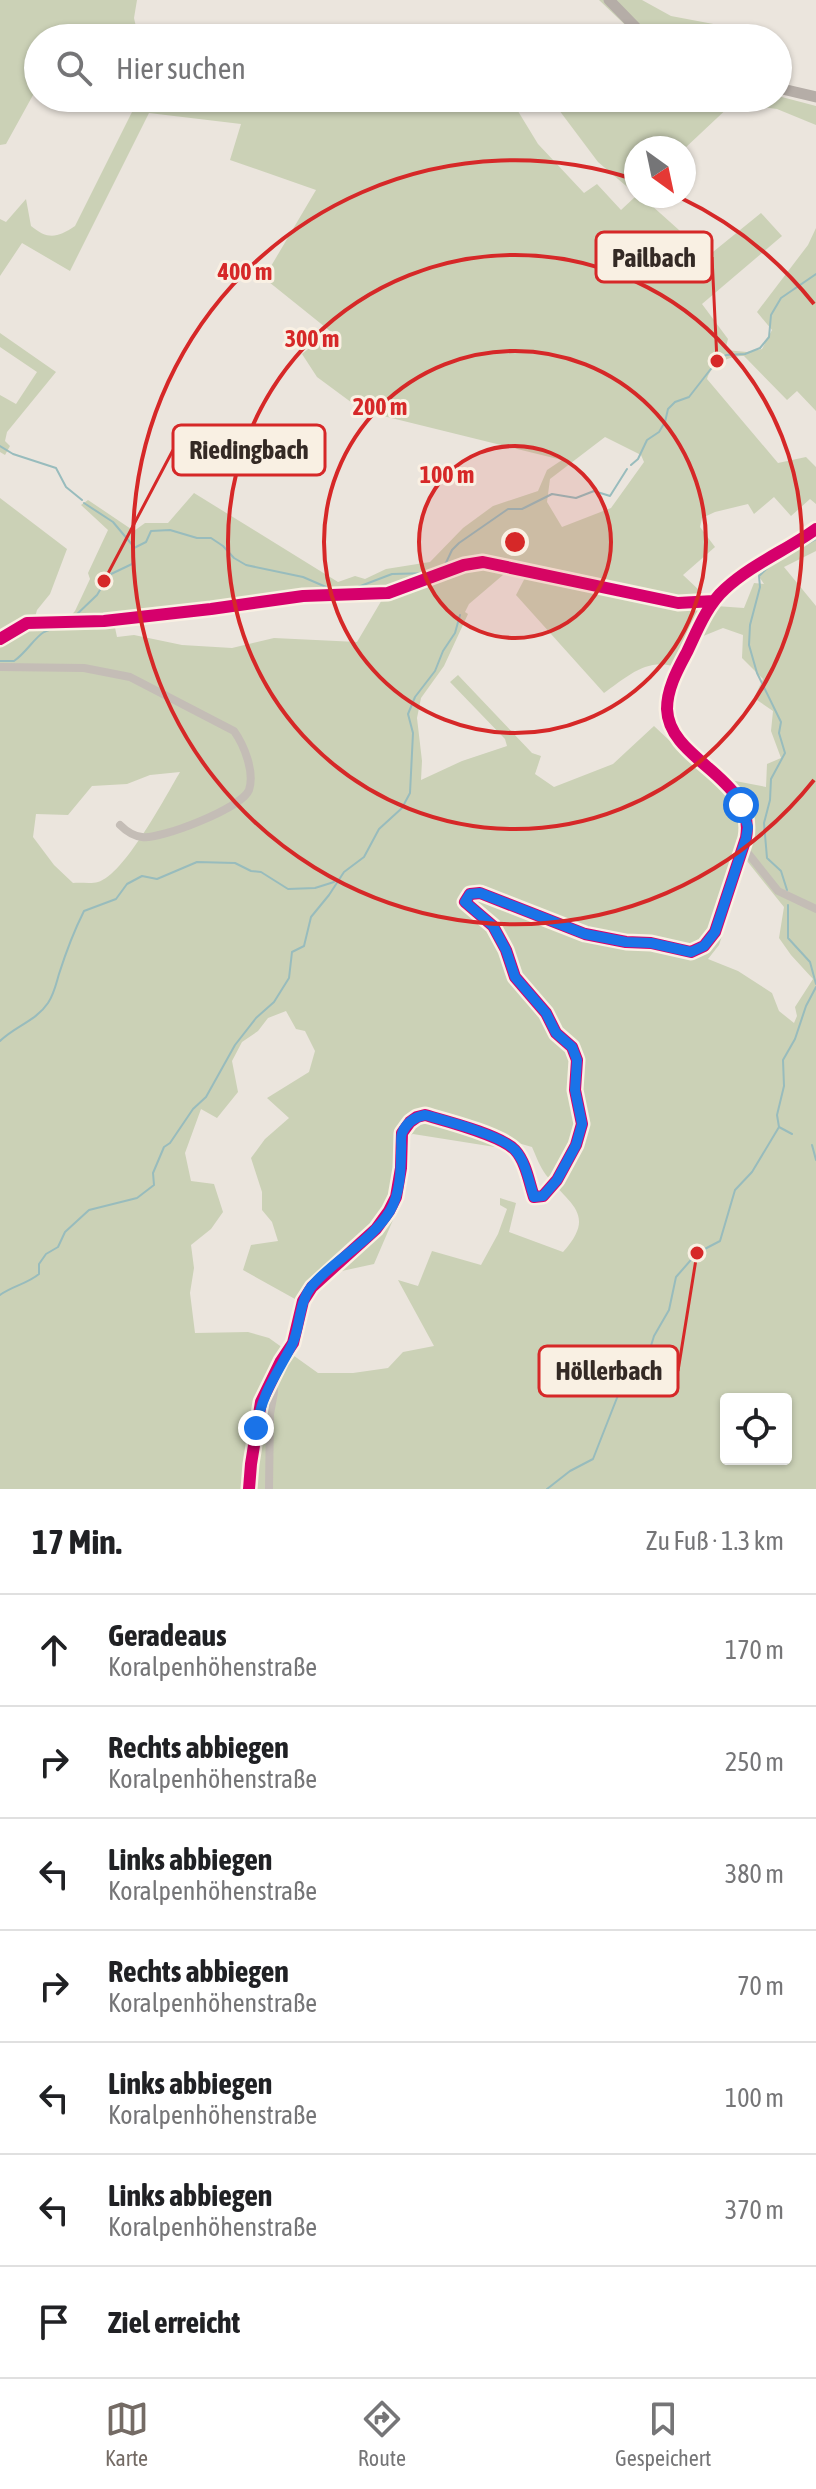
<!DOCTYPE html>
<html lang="de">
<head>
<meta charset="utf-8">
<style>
  body { margin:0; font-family:"Asap Condensed",sans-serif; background:#f6f6f6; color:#202124 }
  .controls { position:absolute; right:24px; bottom:24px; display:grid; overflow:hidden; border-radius:8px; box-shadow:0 2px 6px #0004 }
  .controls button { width:72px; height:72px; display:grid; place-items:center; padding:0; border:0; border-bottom:2px solid #e0e0e0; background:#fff; color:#202124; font:40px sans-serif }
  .compass { position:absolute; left:624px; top:136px; width:72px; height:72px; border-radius:50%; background:#fff; box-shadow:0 2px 6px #0004; rotate:147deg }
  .stop { position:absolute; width:24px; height:24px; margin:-18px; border:6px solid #1a73e8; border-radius:50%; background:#fff }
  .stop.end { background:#1a73e8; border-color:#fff; box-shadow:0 2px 8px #0008 }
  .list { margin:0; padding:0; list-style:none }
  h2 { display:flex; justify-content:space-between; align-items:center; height:104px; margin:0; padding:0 32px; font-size:34px }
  h2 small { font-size:26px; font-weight:400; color:#757577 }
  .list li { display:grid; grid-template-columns:52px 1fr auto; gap:24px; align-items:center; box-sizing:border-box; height:112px; padding:0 32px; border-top:2px solid #e0e0e0 }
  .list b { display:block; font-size:30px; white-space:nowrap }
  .list p { margin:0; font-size:26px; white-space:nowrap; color:#757577 }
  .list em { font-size:26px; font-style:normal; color:#757577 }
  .icon { flex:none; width:44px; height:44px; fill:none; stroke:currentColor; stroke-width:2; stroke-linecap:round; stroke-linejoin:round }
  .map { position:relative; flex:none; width:816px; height:1489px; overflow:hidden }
  .search { position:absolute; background:#fff; box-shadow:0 2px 6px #0004; left:24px; right:24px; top:24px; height:88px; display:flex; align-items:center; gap:20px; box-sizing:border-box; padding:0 28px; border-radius:44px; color:#757577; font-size:30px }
  .sheet { height:888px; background:#fff }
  nav { display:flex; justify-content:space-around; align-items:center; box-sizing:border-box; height:112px; border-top:2px solid #e0e0e0; background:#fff; font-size:22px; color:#757577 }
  nav a { display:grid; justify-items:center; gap:4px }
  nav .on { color:#746b65 }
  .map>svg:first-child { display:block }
</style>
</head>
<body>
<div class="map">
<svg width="816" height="1489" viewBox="0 0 816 1489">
  <rect width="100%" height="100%" fill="#ebe5dd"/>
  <path fill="#cbd1b6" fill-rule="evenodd" d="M0,0h137l-3,18 4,18 4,-2 1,4h-105v48l-32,58 -6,1z
    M599,0h43l29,16 74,14 -1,8h-105z
    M778,96l38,10v19l-39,-16 -44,-6 -49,46 -48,-1v42l-4,1 -34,-29 -48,-64h228z
    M139,98h371l28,46 46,49 13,-9 24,26 15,-14h5l67,60 53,-43 21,23 -80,68 26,35 -3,11 22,2 15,-3 10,-19 -15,-18 51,-67 8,-17v183l-19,-20 -10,9 -43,-44c-15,0 -33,8 -37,23l71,84 28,-6 10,10v37l-6,-5 -19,17 -17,-19 -20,17 -6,-10 -33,8 -13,6 -2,9 15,20 -32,28 33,31 28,2 10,-25 10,1 -10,-15 62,-37v19l-32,16 32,39v883h-816v-991l67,51 -17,45 -13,16 -2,7 33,2 7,-8 15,-32 -2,-6 20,-43 -27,-25 7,-5 46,31 11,-8h23l26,-30 144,89 17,-6 10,3 21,-10 44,-7 33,-34 30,-22 45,-15 9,-21 15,-10 -199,-49 -46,-34 -15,-23 28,-23 -66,-53 52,-88 -86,-30 11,-36 -92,-11 -79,158 -48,-28 -22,33v-57l6,3 20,-23 5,27c17,14 26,12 44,0zM605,437l36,18 3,7 -33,46 -49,19 -15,-25 3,-23zM510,569l17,5 -11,21 88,98c20,-14 42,-35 68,-27l14,-23 37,-15 20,7 -1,23 21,21 -9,19 19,13 -2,20 10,27 -14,6 -1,23 -36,-7 -14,-12 -14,3 -48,-45 -41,38 -59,23 -19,-13 6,-18 -9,-3 -74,-78 -8,7 55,57 2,7 -45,15 -41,19 1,-19 -5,-43 4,-20 23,-32 24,-52 -3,-2 4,-8zM383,598l-26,44 -83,-4 -42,10 -50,-3 -48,-10 -17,2 -3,-14 170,-22zM180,772c-14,24 -56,103 -82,110 -7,2 -18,0 -25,1l-19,-18 -21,-28 3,-23 32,1 24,-29 35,-2 23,-9zM747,861l37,46 -5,31 12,17 22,24 -18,28 2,9 -3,7 -15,-12 -7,-18 -34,-22 -30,-12 11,-14zM286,1011l10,18 9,2 10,20 -6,21 -42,26 22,20 -24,21 -14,19 11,34v18l10,12 6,19 -27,4 -8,25 61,34 24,-30 46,-10 25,-58 5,-29 1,-40 8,-3 82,13 1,-3 22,-1 14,4c4,9 8,20 14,28 24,30 51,39 17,77l-54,-20 7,-29 -16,-5v7l7,4 -9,25 -17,31 -49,-14 -14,35 -20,-6 36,66 -31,6 -15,16 -35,5h-35l-49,-35 -21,-6 -53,1 -5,-40 4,-25 -3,-23 20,-16 12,-17 -9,-28 -23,-3 -6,-28 16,-44 16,9 21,-26 -6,-31 10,-19 16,-11 10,-13zM726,1399h60v60h-60z
    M0,333l56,39 -49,60 -2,9 5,5 -5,9 -5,-3v-57l16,9 21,-32 -37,-25z"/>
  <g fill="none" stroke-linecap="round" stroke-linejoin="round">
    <path stroke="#98bcbd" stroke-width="2" d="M0,446l13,8 43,14 10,19 16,13
      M631,465l7,-6 9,-19 12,-8 6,-10 3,-13 7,-7 14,-5 28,-36 9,-6 19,-1 15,-6 9,-11 2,-22 10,-17 35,-24
      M84,503l29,19 21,25
      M134,548l12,-6 5,-11 19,-1 27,8h14l12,8 11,12 12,7 57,12 30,13h17l42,-16 40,-1 12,-6 8,-17 7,-7 49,-34h14l30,-15 24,4 18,-7 16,5 17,-27
      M73,618l24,-23 12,-20 23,-11 2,-14
      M0,661h14c12,-8 21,-24 30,-29 6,-3 15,-4 21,-6
      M787,890l-6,-19 -14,-13 -3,-35 6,-23 1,-21 14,-26 -6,-20 2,-11 -24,-49 -8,-28 1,-20 10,-38 -1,-11 17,-16 40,-21
      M788,905v33l22,24 6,22
      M0,1041c15,-15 36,-20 48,-38 6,-9 8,-19 11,-29 7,-22 15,-43 25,-63l32,-12 11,-15 15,-8 15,3 40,-17 38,1 16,8 10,1 27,17 27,-1 19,-6
      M779,1127l13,7
      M812,1145l4,15
      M0,1295c12,-9 27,-11 39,-21v-10l7,-10 12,-7 7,-15 24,-22 48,-12 17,-13 -1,-12 11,-26 6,-4 23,-34 13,-12 29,-52 21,-27 18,-16 15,-24 3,-26 12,-6 7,-29 18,-22 15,-23 20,-15 15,-28 23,-21 8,-15 3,-60 -5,-19 7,-17 20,-26 8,-20 12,-18 5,-18
      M547,1489l23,-18 23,-12 31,-79 22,-18 8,-26 15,-26 7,-33 21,-24 23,-12 15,-51 17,-18 27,-45 -2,-12 7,-29 -1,-26 12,-21 11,-33 10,-19"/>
    <path stroke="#c4bdb6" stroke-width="8" d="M0,639l27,-16 77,-2 107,-12 92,-13 85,-3 76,-28 19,-3 195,41 36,-2
      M0,667l84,1 46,9 104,54c10,14 21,41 15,59 -7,18 -89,50 -107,47 -9,-1 -16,-6 -22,-12
      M743,847l35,44 38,18
      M269,1489l1,-75 4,-22 -1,-12"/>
    <path stroke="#c4bdb6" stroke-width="10" d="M249,1489l2,-25 10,-62 20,-41 12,-18 10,-42 9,-14 64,-58 13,-18 7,-14 5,-29 1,-35 8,-11 7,-5 8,-2c21,6 76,20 90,35 11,12 14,32 19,47l9,-1 14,-16 19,-35 6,-21 -7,-34 2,-30 -5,-13 -16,-14 -10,-20 -31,-36 -9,-27 -13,-24 -28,-24 5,-8 10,-1 105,41 41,8 25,1 40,9 13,-6 11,-14 31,-94c11,-61 -77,-76 -79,-129 0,-21 11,-40 20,-57 10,-21 20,-47 38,-63 27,-25 62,-39 91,-60"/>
    <path stroke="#b5ada7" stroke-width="11" d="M609,0l37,38
      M778,88l38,9"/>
    <defs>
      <path id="cycleway" d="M0,639l27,-16 77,-2 107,-12 92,-13 85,-3 76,-28 19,-3 195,41 36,-2
        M249,1489l2,-25 10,-62 20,-41 12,-18 10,-42 9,-14 64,-58 13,-18 7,-14 5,-29 1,-35 8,-11 7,-5 8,-2c21,6 76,20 90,35 11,12 14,32 19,47l9,-1 14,-16 19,-35 6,-21 -7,-34 2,-30 -5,-13 -16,-14 -10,-20 -31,-36 -9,-27 -13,-24 -28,-24 5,-8 10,-1 105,41 41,8 25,1 40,9 13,-6 11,-14 31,-94c11,-61 -77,-76 -79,-129 0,-21 11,-40 20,-57 10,-21 20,-47 38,-63 27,-25 62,-39 91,-60"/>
    </defs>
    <use href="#cycleway" stroke="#f9f0e3" stroke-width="17"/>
    <use href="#cycleway" stroke="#d6006c" stroke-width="12"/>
  </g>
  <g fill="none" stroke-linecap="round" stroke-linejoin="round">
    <path stroke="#1a73e8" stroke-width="10" d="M256,1428c7,-37 20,-52 36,-83 9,-19 6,-41 19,-58 23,-28 59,-44 79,-76 10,-17 11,-40 11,-60 1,-5 -1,-13 1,-18 4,-10 13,-16 23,-18 21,6 76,20 90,35 11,12 14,32 19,47l9,-1 14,-16 19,-35 6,-21 -7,-34 2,-30 -5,-13 -16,-14 -10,-20 -31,-36 -9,-27 -13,-24 -28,-24 5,-8 10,-1 105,41 41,8 25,1 40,9 13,-6 11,-14 31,-94 2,-11 -7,-22"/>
  </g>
  <circle cx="515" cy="542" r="96" fill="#d62828" fill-opacity=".12"/>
  <g fill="none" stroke="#d62828" stroke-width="4">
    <circle cx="515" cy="542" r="96"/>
    <circle cx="515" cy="542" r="191"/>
    <circle cx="515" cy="542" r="287"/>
    <path d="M814 780A382 382 0 1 1 633 179M679 197A382 382 0 0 1 814 304"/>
  </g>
  <circle cx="515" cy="542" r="12" fill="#d62828" stroke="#f9f0e3" stroke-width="4"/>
  <g font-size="24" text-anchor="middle" font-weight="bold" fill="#d62828" stroke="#f9f0e3" stroke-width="6" stroke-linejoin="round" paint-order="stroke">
    <text x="245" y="280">400 m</text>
    <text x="312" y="347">300 m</text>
    <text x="380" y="415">200 m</text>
    <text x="447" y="483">100 m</text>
  </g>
  <path fill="none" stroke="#d62828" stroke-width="3" d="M717 361L712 257M104 581L173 450M697 1253L678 1371"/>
  <g fill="#d62828" stroke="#f9f0e3" stroke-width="3">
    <circle cx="717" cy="361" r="8"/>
    <circle cx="104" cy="581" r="8"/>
    <circle cx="697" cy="1253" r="8"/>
  </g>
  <g fill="#f9f0e3" stroke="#d62828" stroke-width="3">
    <rect x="596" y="232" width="116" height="50" rx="8"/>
    <rect x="173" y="425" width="152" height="50" rx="8"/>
    <rect x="539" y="1346" width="139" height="50" rx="8"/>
  </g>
  <g font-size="26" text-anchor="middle" font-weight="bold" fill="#342a25">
    <text x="654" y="267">Pailbach</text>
    <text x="249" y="459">Riedingbach</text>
    <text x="609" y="1380">Höllerbach</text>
  </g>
</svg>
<div class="controls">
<button><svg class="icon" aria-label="locate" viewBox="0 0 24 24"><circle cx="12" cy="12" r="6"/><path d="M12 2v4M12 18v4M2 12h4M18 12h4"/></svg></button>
</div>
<svg class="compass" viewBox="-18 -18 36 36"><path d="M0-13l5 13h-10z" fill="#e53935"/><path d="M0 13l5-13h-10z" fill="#757577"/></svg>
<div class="stop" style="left:741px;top:805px"></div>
<div class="stop end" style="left:256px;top:1428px"></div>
<div class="search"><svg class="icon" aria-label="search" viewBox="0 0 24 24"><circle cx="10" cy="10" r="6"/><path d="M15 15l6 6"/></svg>Hier suchen</div>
</div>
<section class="sheet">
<h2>17 Min.<small>Zu Fuß · 1.3 km</small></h2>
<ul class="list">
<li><svg class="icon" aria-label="ahead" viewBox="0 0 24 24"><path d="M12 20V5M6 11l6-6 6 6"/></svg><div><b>Geradeaus</b><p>Koralpenhöhenstraße</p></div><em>170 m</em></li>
<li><svg class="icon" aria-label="right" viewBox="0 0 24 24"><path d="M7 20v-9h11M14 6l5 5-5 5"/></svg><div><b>Rechts abbiegen</b><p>Koralpenhöhenstraße</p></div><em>250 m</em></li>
<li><svg class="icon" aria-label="left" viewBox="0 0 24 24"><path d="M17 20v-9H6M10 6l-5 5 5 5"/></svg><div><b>Links abbiegen</b><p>Koralpenhöhenstraße</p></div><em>380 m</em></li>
<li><svg class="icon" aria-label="right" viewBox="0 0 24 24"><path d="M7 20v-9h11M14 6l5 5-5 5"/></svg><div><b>Rechts abbiegen</b><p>Koralpenhöhenstraße</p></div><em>70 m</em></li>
<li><svg class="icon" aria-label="left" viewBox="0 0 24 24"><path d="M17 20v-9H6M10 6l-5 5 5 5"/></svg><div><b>Links abbiegen</b><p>Koralpenhöhenstraße</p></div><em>100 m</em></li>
<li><svg class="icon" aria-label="left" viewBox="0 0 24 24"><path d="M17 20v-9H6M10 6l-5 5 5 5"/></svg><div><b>Links abbiegen</b><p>Koralpenhöhenstraße</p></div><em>370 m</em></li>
<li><svg class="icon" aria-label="arrive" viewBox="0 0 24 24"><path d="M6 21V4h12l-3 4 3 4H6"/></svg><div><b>Ziel erreicht</b></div></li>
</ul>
</section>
<nav>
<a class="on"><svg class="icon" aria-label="map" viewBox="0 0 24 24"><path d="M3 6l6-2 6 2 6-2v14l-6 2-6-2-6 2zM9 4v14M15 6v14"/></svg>Karte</a>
<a><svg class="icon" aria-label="directions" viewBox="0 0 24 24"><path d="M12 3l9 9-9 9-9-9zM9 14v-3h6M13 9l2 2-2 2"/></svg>Route</a>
<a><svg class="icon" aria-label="saved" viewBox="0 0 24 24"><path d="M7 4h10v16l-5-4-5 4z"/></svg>Gespeichert</a>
</nav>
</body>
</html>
